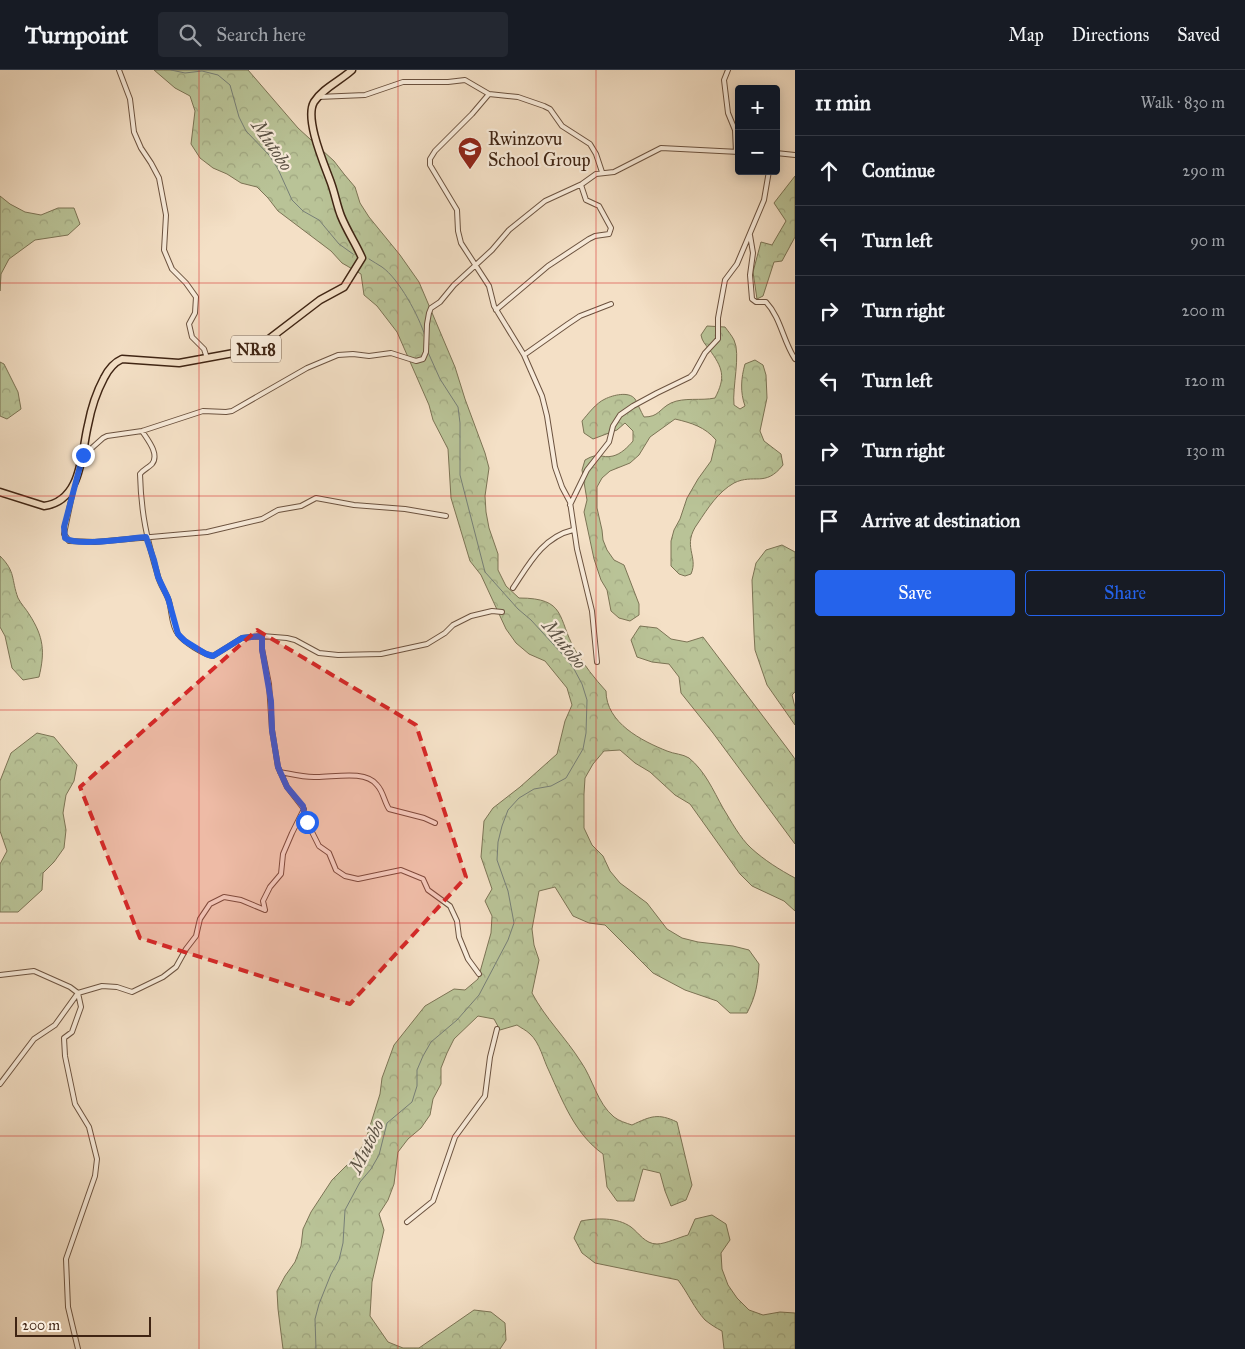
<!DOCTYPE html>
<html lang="en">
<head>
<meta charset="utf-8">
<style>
  body { margin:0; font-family:"IM FELL Great Primer",serif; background:#242831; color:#f1f3f6 }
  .controls { position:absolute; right:15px; top:15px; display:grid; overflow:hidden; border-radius:5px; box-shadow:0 2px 12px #0003 }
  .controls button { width:45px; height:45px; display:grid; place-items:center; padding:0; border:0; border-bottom:1px solid #363941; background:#171b24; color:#f1f3f6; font:25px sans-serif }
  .scale { position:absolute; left:15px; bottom:12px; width:136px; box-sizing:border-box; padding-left:5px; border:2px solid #3f2413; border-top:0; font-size:14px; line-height:18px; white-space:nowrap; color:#3f2413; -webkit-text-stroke:4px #f8ebda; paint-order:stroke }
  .stop { position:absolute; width:15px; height:15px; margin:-11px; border:4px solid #2563eb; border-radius:50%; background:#fff }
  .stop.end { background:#2563eb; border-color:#fff; box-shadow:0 1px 5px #0008 }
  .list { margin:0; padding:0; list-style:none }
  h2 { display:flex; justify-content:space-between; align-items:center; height:65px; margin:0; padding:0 20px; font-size:21px }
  h2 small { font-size:16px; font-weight:400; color:#9ea1a6 }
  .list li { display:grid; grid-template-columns:32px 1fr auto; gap:15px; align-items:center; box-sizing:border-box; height:70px; padding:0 20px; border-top:1px solid #363941 }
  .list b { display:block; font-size:19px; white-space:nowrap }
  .list em { font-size:16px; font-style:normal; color:#9ea1a6 }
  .actions { display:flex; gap:10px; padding:15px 20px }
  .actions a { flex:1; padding:11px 0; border:1px solid #2563eb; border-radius:5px; text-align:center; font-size:18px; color:#2563eb }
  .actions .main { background:#2563eb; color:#fff }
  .icon { flex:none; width:28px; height:28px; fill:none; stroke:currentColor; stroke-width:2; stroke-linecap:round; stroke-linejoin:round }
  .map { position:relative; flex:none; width:795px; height:1279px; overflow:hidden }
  header { display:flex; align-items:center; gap:30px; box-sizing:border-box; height:70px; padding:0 25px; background:#171b24; border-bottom:1px solid #363941 }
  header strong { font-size:24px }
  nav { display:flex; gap:28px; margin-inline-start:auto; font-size:18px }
  .search { width:350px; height:45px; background:#242831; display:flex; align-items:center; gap:12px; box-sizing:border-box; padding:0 18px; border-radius:5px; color:#9ea1a6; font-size:19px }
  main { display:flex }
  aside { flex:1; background:#171b24 }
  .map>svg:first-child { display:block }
</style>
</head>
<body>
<header>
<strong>Turnpoint</strong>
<div class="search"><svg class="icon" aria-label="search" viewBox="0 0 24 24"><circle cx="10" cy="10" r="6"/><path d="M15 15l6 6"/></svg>Search here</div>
<nav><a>Map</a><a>Directions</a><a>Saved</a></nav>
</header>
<main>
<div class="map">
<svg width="795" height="1279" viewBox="0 0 795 1279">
  <defs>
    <pattern id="forest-crowns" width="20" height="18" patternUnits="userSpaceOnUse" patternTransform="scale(1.25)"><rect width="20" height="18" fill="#b9c397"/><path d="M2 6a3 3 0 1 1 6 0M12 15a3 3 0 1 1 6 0" fill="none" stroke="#a0a781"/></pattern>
  </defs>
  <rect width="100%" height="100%" fill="#f4e0c6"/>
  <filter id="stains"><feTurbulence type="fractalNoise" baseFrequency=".004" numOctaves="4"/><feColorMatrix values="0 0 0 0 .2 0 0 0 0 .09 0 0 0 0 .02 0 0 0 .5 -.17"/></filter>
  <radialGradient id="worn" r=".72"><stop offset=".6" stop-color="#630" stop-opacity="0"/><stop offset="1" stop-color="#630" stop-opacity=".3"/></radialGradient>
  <path fill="url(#forest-crowns)" stroke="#7c7455" d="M154,0h94l50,58 36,33 10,13 11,13 5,16 9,14 31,38 19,27 36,85 10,32 20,54 4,15 -4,28 1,16 3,16 9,26v16l8,16 13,12c48,0 38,20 56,52 9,15 20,29 31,41 0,32 36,50 61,60 7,3 16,3 22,7 16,13 24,32 34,50 8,13 17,30 28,40 13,12 29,22 44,30v33l-11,-10 -32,-15 -12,-12 -50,-70 -15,-9 -25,-23 -15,-9 -15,-13 -16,1 -11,13 -8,14 -1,16v34l8,17 11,11 7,15 10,12 27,20 20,26 15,9 16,4 35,4 16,4 10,14c-1,19 -3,32 -12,49h-17l-13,-12 -32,-11 -32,-17 -48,-48 -16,-2 -16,-7 -18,-29 -16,4 -7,38 2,16 5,15 -7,33c13,25 34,45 49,69 12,17 16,41 33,55 5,4 12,6 18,8 19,-9 26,-12 45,-3l15,63 -6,15 -15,6 -6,-15 -5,-18 -17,-4 -9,32h-17l-10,-14 -4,-33c-28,-20 -40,-52 -54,-83 -6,-12 -9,-28 -19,-37 -4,-4 -9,-6 -13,-9l-17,5 -6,-11 -16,-3 -24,23 -7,14 -6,15v16l-8,15 -3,16 -9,13 -13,11 -10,13 -4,32 -6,16 -9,14 5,16 -12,52 -2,34 18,26 15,6h16l55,-38 17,2 14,11 1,17 -6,9h-217l-5,-40 -1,-18 8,-15 10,-14 6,-16 2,-17 8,-17 21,-32 23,-23 10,-15 15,-48 2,-16 12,-33 31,-39 29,-17 11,1 13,-11 13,-46 1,-17 -7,-15 7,-12 -11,-32 3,-36 9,-13 27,-21 37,-33 8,-33 7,-16 -5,-17 -22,-27 -16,-7 -13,-11 -10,-14 -25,-54 -11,-14 -19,-63 -3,-49 -15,-29 -4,-15 -32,-73 -20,-26 -13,-11 -3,-21 -19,-11 -11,-12 -53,-40 -10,-13 -11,-11 -16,-4 -14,-9 -14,-6 -13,-10 -9,-14 4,-33 -5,-15 -15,-8z
    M795,106v61l-13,24 -8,1 -11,34 -6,3 -4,-27 8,-30 11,3 14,-24 -12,-18z
    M0,126l10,8 15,8 16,3 17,-7h16l6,16 -12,11 -33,5 -26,19 -8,15 -1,17z
    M707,256l18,1c3,4 7,9 9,13 7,14 -2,48 0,65l6,4 5,-3c-5,-14 -4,-28 0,-42l10,-4 8,5 3,10 1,23 -7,33 4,10 17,13 2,11c-18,23 -29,8 -49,18 -16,9 -26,25 -36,40 -17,23 1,33 -7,51l-6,2 -6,-2 -8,-8v-25l3,-11 6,-11 7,-21 11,-19 13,-18 5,-21c-11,-13 -24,-17 -41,-21l-25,18 -11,18 -9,8 -20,8 -8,7 -5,9v21l5,22 1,10 4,10 7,10 10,5 15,39v11l-9,6 -11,-3 -8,-7 -4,-21 -6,-10 -7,-21 -10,-47 3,-12 -5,-30 3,-10c15,-9 16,-1 28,-4 8,-2 15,-9 20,-15v-10l-8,-8 -8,7 -24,9 -9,-6 -2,-12c6,-7 14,-18 23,-22 8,-4 24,-8 30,0 2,3 6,13 9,18 15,0 15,-8 27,-14 13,-6 30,-2 44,-5 11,-21 8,-30 -6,-49 -4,-5 -7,-8 -8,-14z
    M0,292l4,2 14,28 3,17 -14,10 -7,-3z
    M782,475l13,7v140l-3,3 3,12v18l-28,-40 -12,-35 -1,-17 -2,-53 4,-17 10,-13z
    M0,486c16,16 11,23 18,42 3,6 8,11 11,16 15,23 16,38 10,63l-16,3 -11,-12 -7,-32 -5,-9z
    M640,556l17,2 14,11 16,3 16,-5 84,111 8,11v85l-82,-111 -32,-40 -2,-16 -10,-13 -17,-2 -15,-5 -6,-17z
    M37,663l17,4 23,28 -3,16 -8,14 -3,18 3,17 -2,18 -10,14 -11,11 -1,17 -24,22h-18v-48l7,-13 -7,-20v-50l11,-28z
    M712,1145l14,9 4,16 -9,13 1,16 6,16 9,13 12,12 14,5 17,-3 15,1v36h-71l-2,-18c-6,-3 -12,-7 -17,-11 -11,-12 -17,-27 -27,-40l-83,-17 -13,-10 -8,-15 7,-17c15,-3 36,-4 50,6 8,6 14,17 26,17 8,0 23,-7 31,-9l7,-16z"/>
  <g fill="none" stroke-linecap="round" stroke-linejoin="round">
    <path stroke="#777f77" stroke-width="1" d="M171,0l14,3 17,-2 16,4 12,10 9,32 7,14 23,24 9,14 14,31 11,11 16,9 20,24 14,10
      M369,189c4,3 9,5 13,8 17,12 37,49 43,69
      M316,1279l-1,-30 4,-15 12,-30 8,-14 4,-17 2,-33 15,-28 11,-13 8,-14 8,-32 25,-21 5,-16v-16l6,-14 8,-14 26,-22 22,-25 29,-55 6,-17 -6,-32 -11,-31 1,-18 4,-16 6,-16 11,-12 15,-9 17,-3 15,-8 17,-29 3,-16 1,-33 -5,-16 -8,-15 -10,-13 -33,-36 -13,-11 -33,-37 -25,-97v-52l-2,-16 -18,-28 -13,-29"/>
    <defs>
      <path id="minor" d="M119,0l11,29 4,33 7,16 10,15 8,15 7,37 -2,35 8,19 14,14 10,14 -1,16 -6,11 3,13 12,12 3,9
        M728,0l-4,10 4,33 7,17 1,22
        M489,24l-17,20 -37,37 -5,8v6l27,45 1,21 3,12 28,43 5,20 30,49 18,41 5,20 8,51 7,20 8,15 7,47 15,62 5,51
        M318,27l47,-2 38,-13h45l17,-2 24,14 29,3 26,9 6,3 12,17 28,18 6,10 6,18
        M776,83l19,2
        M750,165l3,18 -3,22 2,24 4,3h10c15,16 17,39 29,57
        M496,240l52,-44 41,-27 6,-3 14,-2 2,-6 -12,-22 -13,-6 -5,-15
        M524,285l44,-31 12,-8 31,-12
        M142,361c5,8 18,23 10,33 -4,4 -9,6 -12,10 1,39 7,66 18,102 2,9 8,16 11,25 3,10 2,24 9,33 5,8 27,21 35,22l29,-18 20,-2 25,2 8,2 24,13 19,2 43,-1 46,-10 18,-11 8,-8 18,-9 21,-5 10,1
        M84,385l19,-17 4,-2 35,-5 61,-20 23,1 6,-1 75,-43 31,-13 15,-1 16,2 22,-3 25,8 7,-2 3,-7 1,-28 2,-11 2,-5 9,-6 14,-17 38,-35 17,-20 36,-29 37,-17 14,-10 18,-2 47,-24 78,4
        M74,416l-10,48 5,7 26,1 112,-10 55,-13 16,-9 23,-4 15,-8 38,7 51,4 41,7
        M570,435l17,-35 22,-28 4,-16 7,-11 13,-9 24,-13 33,-16 4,-4 11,-20 13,-14v-21l7,-38 12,-16 27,-64 5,-29
        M513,518c16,-24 30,-51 60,-58
        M262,566v13l7,35 3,46 6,37 9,20 17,22 -12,24 -9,21 -2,20 -11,13 -7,14 2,9
        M280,702c11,2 22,5 34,5 17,1 51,-8 63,8 6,6 7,16 12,24l35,9 11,5
        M301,748l6,4 12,24 10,7 7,17 9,6 13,3 43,-9 22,9 5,11 22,16 7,15 2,16 9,22 11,15
        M0,905l34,-4 36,16 8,6 3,14 -9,25 -8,6 1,18 10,48 14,23 8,32 -2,17 -29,83 2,48 10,42
        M0,1014l34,-45 21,-14 23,-32 24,-7 15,1 15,5 31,-15 13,-10 10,-18 10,-13 4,-17 10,-15 14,-7 17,3 24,10
        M407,1152l26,-21 22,-64 30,-41 5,-39 7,-28"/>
      <path id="primary" d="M0,422l44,14c38,-5 37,-52 44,-81 3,-16 8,-32 16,-47 4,-8 9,-15 18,-19l57,4 77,-14 64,-49 24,-13 18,-29c-6,-14 -15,-27 -21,-42 -4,-10 -6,-22 -10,-33 -6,-17 -27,-64 -17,-81 9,-14 26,-21 38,-32"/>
    </defs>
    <use href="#minor" stroke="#6c5340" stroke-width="6"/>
    <use href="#primary" stroke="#3f2413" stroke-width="9"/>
    <use href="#minor" stroke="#f8ebda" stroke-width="4"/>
    <use href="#primary" stroke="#f4e0c6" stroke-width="6"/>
  </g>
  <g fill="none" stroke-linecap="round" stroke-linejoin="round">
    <path stroke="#2563eb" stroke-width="6" d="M83,385l-19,72 1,11c12,9 64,0 81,-1l8,23 4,17 10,21 10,36 7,7 21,13 7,2 29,-18 20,-2v13l9,52 1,29 6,37 9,20 16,19 1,7 -3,5 6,4"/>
  </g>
  <path fill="#d62828" fill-opacity="0.2" stroke="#d62828" stroke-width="4" stroke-dasharray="10 6" stroke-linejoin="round" d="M257,560l159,95 50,152 -116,127 -210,-66 -60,-151z"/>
  <path fill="none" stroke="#d62828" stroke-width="1" stroke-opacity="0.55" d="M199,0v1279M398,0v1279M596,0v1279M0,213h795M0,426h795M0,640h795M0,853h795M0,1066h795"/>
  <defs>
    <symbol id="school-pin" viewBox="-11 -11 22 30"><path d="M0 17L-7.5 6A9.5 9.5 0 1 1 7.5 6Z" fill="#8f2418" stroke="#f8ebda"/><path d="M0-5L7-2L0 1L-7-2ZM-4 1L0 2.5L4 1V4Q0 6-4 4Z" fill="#fff"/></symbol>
  </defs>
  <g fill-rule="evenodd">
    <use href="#school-pin" x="456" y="65" width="28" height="38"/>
  </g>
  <g text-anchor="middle" stroke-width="4.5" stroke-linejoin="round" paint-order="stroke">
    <rect fill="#f8ebda" stroke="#76604f" stroke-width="1" x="231" y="265.5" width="50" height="27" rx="4"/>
    <g font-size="16" font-weight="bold" fill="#3f2413">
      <text x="256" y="285">NR18</text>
    </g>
    <g font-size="18" fill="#3f2413" stroke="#f8ebda" text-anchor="start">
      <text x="488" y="75">Rwinzovu<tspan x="488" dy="21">School Group</tspan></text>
    </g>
    <g font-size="19" font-style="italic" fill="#5b5245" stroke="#f8ebda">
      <text transform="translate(273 75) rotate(56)" y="7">Mutobo</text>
      <text transform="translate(565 574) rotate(51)" y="7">Mutobo</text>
      <text transform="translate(366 1076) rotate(-64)" y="7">Mutobo</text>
    </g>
  </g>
  <rect width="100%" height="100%" filter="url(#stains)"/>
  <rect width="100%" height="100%" fill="url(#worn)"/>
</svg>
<div class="controls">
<button>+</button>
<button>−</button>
</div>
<div class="scale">200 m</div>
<div class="stop" style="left:307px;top:752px"></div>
<div class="stop end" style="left:83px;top:385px"></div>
</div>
<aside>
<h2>11 min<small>Walk · 830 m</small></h2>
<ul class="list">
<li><svg class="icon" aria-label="ahead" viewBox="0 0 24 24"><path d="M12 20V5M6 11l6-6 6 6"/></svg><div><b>Continue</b></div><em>290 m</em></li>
<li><svg class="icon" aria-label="left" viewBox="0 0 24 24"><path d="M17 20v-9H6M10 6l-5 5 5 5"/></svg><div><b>Turn left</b></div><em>90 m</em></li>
<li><svg class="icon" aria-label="right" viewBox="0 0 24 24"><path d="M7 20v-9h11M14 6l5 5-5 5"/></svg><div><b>Turn right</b></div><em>200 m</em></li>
<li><svg class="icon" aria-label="left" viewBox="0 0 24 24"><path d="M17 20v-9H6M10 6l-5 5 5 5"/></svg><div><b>Turn left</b></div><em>120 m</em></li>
<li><svg class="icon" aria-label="right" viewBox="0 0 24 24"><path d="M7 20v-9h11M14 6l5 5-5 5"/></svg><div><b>Turn right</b></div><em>130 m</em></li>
<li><svg class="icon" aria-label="arrive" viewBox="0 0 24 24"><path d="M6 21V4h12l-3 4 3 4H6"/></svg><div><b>Arrive at destination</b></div></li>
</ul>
<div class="actions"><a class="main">Save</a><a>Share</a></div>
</aside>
</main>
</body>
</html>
